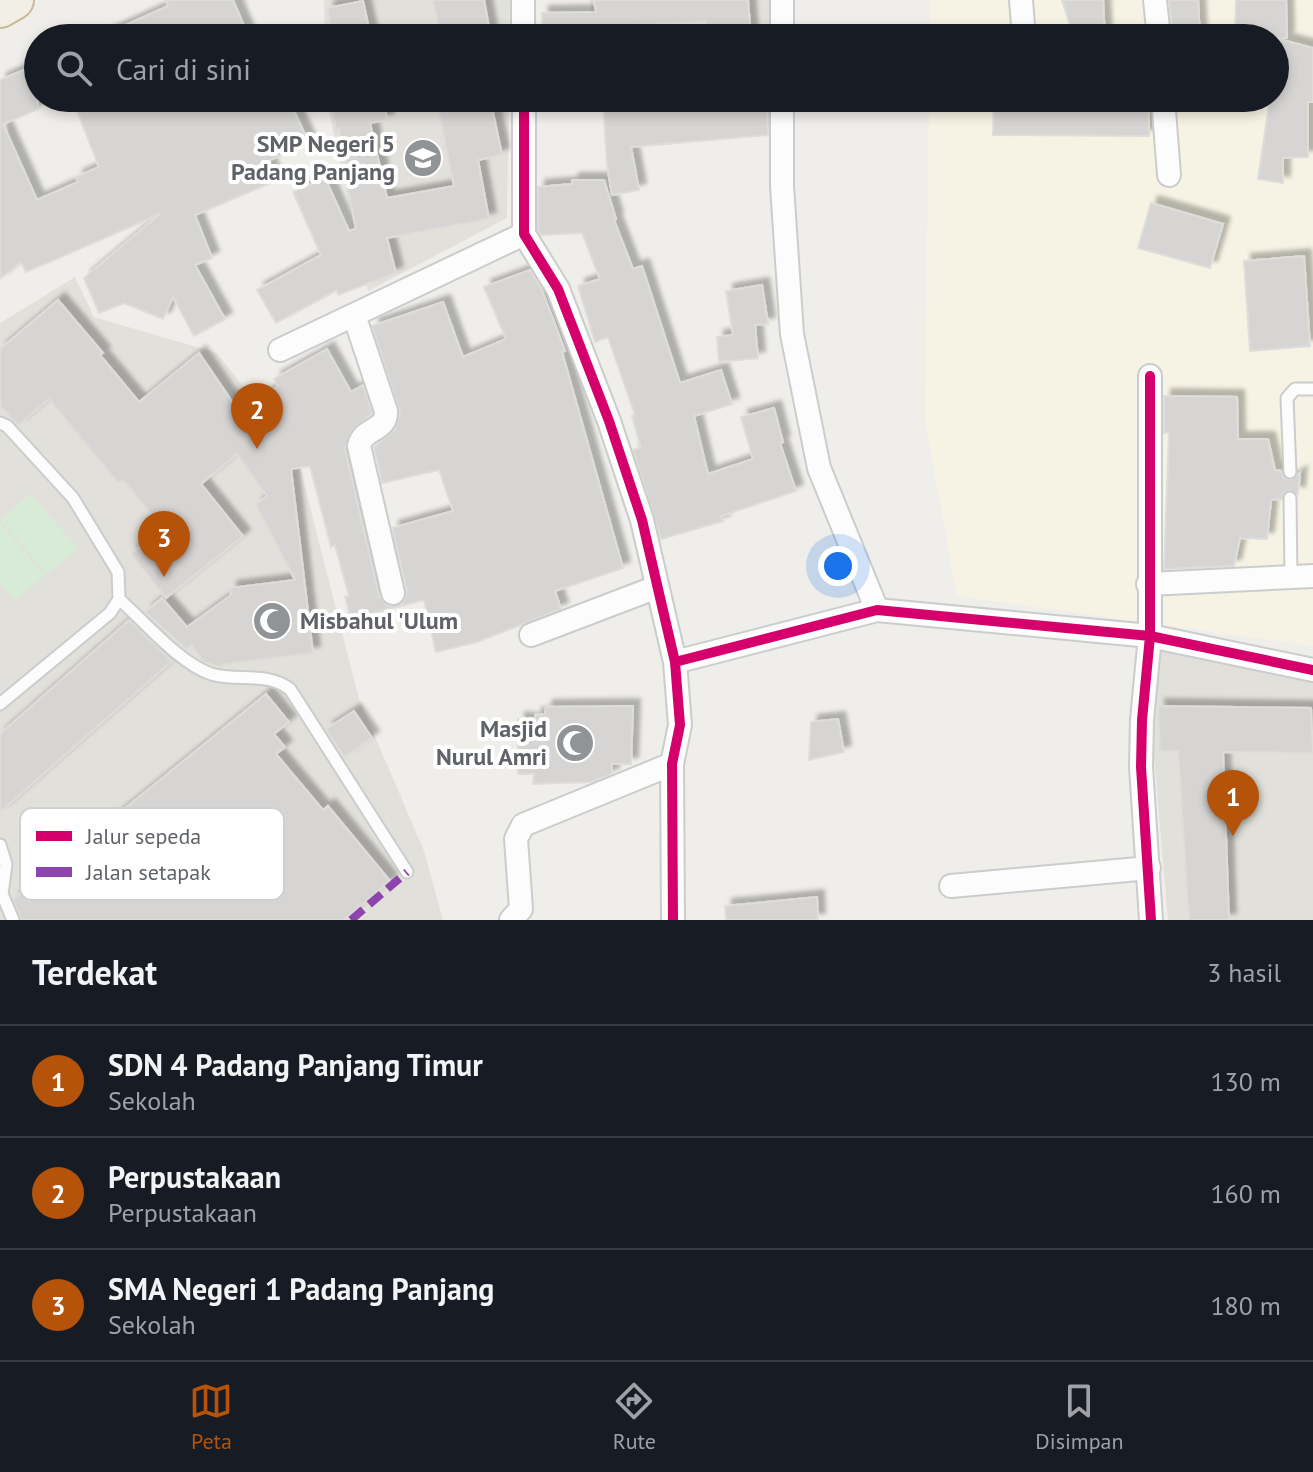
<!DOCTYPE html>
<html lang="id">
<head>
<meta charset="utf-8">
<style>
  body { margin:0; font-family:"PT Sans",sans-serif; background:#242831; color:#f1f3f6 }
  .you { position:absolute; left:838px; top:566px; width:28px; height:28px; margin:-20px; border:6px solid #fff; border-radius:50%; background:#1a73e8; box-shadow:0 0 0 12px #1a73e833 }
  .badge { display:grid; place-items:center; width:52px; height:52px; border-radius:50%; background:#b45309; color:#fff; font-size:26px; font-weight:700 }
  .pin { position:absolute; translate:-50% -66px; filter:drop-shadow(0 2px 4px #0008) }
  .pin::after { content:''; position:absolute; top:42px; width:28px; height:24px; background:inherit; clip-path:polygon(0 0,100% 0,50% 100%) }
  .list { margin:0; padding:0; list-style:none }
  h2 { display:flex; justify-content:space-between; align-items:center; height:104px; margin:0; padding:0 32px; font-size:34px }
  h2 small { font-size:26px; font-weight:400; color:#9ea1a6 }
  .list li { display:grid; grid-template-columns:52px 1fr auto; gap:24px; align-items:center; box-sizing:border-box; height:112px; padding:0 32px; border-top:2px solid #363941 }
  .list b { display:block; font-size:30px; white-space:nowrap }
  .list p { margin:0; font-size:26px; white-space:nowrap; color:#9ea1a6 }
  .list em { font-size:26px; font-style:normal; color:#9ea1a6 }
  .icon { flex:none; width:44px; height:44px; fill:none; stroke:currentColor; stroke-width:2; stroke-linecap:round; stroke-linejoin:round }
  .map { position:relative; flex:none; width:1313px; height:920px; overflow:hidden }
  .search { position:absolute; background:#171b24; box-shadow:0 4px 12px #0003; left:24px; right:24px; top:24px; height:88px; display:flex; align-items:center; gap:20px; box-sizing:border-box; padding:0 28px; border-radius:44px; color:#9ea1a6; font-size:30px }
  .sheet { height:440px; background:#171b24 }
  nav { display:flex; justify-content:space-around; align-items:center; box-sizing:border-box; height:112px; border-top:2px solid #363941; background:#171b24; font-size:22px; color:#9ea1a6 }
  nav a { display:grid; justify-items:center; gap:4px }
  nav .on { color:#b45309 }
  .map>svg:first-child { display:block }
</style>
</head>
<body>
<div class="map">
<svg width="1313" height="920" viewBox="0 0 1313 920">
  <defs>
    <filter id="shadow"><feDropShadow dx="7" dy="-7" stdDeviation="2" flood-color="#0004"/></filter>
  </defs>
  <rect width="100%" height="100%" fill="#efeeea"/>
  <path fill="#f7f3e4" d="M930,0h383v646l-356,-50 -32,-175 4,-323h346v-60h-345z"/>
  <path fill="#e2e0da" d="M324,0h186l-1,38h-184z
    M590,0h181l1,38h-179z
    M326,98h183l-2,120 -139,73z
    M75,277l19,40 123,36 80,103 62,243 65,152 19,69h-443v-597z
    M1159,650l154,31v239h-145l-17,-199z"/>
  <path fill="#d8ebd6" d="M30,494l48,54 -31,26 -47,-54z
    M0,523l45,52 -30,26 -15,-18z"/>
  <path fill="#d6d5d3" stroke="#deddd9" stroke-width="2" filter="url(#shadow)" d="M166,0h67l16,38h-152l71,-32z
    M433,0h51l7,38h-50z
    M594,0h154l3,38h-44l-1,-17 -68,4 2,13h-98v-25l54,-1z
    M1062,0h41l2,38h-31z
    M1169,0h29l2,38h-27z
    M1236,0h50l1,38h-12l38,10v54h-5v55l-25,1v25l-25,-4 12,-81h5v-60h-40z
    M363,1l8,37h-38l-6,-30z
    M38,64v45l-35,15 34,76 41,-18 -2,-5 23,-10 -27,-69h216l21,45 -41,18 7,20 -80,34 17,43 -17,7 30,54 -31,17 -21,-39 -10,22 -39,-16 -25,10 -15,-35 76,-64 -134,58 -5,-10 -21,17v-199z
    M330,98h53l4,22 -17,3 17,75 67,-12 -18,-88h54l12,57 -24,5 11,59 -102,19 9,35 -58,22 -1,-5 -61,33 -19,-33 64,-35 -28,-63 32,-14 24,53 7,-2 -12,-59 4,-2 -9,-39 -3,2z
    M603,98h164l1,37 -137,12 8,43 -27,5 -5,-31z
    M994,98h155v38l-156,-1z
    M572,180h32l12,39 -2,1 19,49 9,-3 38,117 41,-13 11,34 -38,12 14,58 45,-15 -12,-42 33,-9 9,34 -3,1 16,48 -75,25 2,5 -62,18 -28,-89 8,-2 -9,-32 3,-1 -27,-78 -13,5 -17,-56 22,-7 -18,-46 -41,2 -3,-5v-43l34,-3z
    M1151,203l72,21 -13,44 -72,-20z
    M1304,256l6,90 -60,5 -6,-90z
    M530,270l11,18 24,63 -3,1 61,216 -68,23 6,18 -84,33 -41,10 -12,-52 -73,19 -6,-22 4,-1 -14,-51 -4,2 -21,-81 -19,3 22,184 -87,11 -6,3 -16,-5 -13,-17 -5,4 -41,-37 17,-14 25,29 44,-32 -1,-7 65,-8 -39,-75 11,-9 -30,-42 -36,30 42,52 -77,62 -35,-44 32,-26 -40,-48 -5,3 -69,-84 -31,26 -18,-19v-57l58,-49 45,53 -3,2 39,47 60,-49 41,60 38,-27 -4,-7 53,-30 24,43 12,-7 9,28 -21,18 -6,18 34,147 9,10h9l6,-3 4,-12 -15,-63 61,-17 -14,-41 -57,13 -8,-36 21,-17 5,-18 -28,-86 71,-24 20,55 43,-18 -22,-52z
    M762,285l6,39 -13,1 3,33 -39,4 -2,-25 16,-2 -7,-44z
    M1164,396l73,1 1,42h30l7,31 6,1 2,6 7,3 10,-7 -2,21 -9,-4 -6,3 -1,6 -11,1 -4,39 -27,-1 -6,28 -70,3 5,-137 -5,1z
    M129,620l43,41 -172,151v-78z
    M266,694l23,28 -15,12 11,13 -9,7 47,56 5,-4 62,75 -46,39h-323l-8,-21z
    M633,706l-2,58h-19v10l-21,8 -58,2 1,-10h-16v-55l17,2v-6l10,-1 1,-7z
    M1158,706l153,2 2,45 -90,-1 6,168h-40l-11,-169h-18z
    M354,711l18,27 -28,19 -18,-28z
    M838,719l6,33 -35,8 2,-38z
    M817,897l1,23h-92l-1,-14z"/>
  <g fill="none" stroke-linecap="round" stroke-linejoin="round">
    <defs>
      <path id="service" d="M0,423l7,3 66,72 45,74 1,27 -9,14 -110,91
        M1290,472l-3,-74 8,-9h18
        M1290,498l1,80
        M119,599c26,23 60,64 92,75 26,8 55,-3 79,15l117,183
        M0,845l6,19 -4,30 11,26"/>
      <path id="minor" d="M523,0v38
        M1021,0l3,38
        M1155,0l4,38
        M782,38v-38
        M524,98v136l34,55 51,132 33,99 33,142
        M782,98v88l10,148 27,134 58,142
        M1163,98l6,77
        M354,315l32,96c1,21 -23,16 -27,35l34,147
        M280,350l244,-116
        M1150,376v260l-8,84 -1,47 10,153
        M1148,584l165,-8
        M531,635l126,-48
        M951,886l198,-18
        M511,920l10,-11 -5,-70 7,-14 149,-61
        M673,920l-1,-156 8,-39 -5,-63 202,-52 273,26 163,34"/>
      <path id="trunk" d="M0,8l14,-8"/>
    </defs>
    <use href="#service" stroke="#cbcccc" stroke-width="15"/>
    <use href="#minor" stroke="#cbcccc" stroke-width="26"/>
    <use href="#trunk" stroke="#c8b996" stroke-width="42"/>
    <use href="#service" stroke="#fdfcfc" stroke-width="11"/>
    <use href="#minor" stroke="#fdfcfc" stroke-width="22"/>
    <use href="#trunk" stroke="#f2f0e6" stroke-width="38"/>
    <path stroke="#8e44ad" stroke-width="8" stroke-dasharray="16 8" stroke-linecap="butt" d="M351,920l56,-48"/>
    <defs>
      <path id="cycleway" d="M524,98v136l34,55 51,132 33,99 33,142
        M1150,376v260l-8,84 -1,47 10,153
        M673,920l-1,-156 8,-39 -5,-63 202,-52 273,26 163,34"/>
    </defs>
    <use href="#cycleway" stroke="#fff" stroke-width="15"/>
    <use href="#cycleway" stroke="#d6006c" stroke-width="10"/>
  </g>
  <defs>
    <symbol id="school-disc" viewBox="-11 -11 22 22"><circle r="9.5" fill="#919496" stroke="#fff"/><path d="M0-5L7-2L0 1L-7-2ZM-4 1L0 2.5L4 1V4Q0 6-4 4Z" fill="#fff"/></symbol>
    <symbol id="mosque-disc" viewBox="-11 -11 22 22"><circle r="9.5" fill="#919496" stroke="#fff"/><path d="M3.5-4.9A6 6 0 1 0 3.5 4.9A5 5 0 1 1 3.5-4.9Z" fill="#fff"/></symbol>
  </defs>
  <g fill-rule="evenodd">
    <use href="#school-disc" x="401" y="136" width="44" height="44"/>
    <use href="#mosque-disc" x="250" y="599" width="44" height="44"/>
    <use href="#mosque-disc" x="553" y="721" width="44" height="44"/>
  </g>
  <g text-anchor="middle" stroke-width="8" stroke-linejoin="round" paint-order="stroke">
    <g font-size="24" font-weight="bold" fill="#5f6368" stroke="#fff" text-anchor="end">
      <text x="395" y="152">SMP Negeri 5<tspan x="395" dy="28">Padang Panjang</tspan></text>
      <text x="300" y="629" text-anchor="start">Misbahul 'Ulum</text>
      <text x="547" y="737">Masjid<tspan x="547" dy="28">Nurul Amri</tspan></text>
    </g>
  </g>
  <rect x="20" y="808" width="264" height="92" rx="12" fill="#fff" stroke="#cfd0d2" stroke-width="2"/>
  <rect x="36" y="831" width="36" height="10" fill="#d6006c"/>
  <rect x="36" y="867" width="36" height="10" fill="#8e44ad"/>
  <g font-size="22" fill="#5f6368">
    <text x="86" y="844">Jalur sepeda</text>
    <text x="86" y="880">Jalan setapak</text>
  </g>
</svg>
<div class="you"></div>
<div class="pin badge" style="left:1233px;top:836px">1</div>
<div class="pin badge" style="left:257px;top:449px">2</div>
<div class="pin badge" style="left:164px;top:577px">3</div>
<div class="search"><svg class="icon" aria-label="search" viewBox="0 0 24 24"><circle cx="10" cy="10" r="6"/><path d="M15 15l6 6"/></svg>Cari di sini</div>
</div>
<section class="sheet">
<h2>Terdekat<small>3 hasil</small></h2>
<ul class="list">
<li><span class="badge">1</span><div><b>SDN 4 Padang Panjang Timur</b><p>Sekolah</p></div><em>130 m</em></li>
<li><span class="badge">2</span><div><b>Perpustakaan</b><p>Perpustakaan</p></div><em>160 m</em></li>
<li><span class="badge">3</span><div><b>SMA Negeri 1 Padang Panjang</b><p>Sekolah</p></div><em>180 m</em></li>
</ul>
</section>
<nav>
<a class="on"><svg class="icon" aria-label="map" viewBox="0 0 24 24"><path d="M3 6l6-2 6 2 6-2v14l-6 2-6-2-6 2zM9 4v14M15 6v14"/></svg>Peta</a>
<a><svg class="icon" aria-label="directions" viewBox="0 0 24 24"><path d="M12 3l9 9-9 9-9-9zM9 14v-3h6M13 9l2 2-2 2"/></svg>Rute</a>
<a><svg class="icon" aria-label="saved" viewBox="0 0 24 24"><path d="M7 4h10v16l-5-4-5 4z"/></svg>Disimpan</a>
</nav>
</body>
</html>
